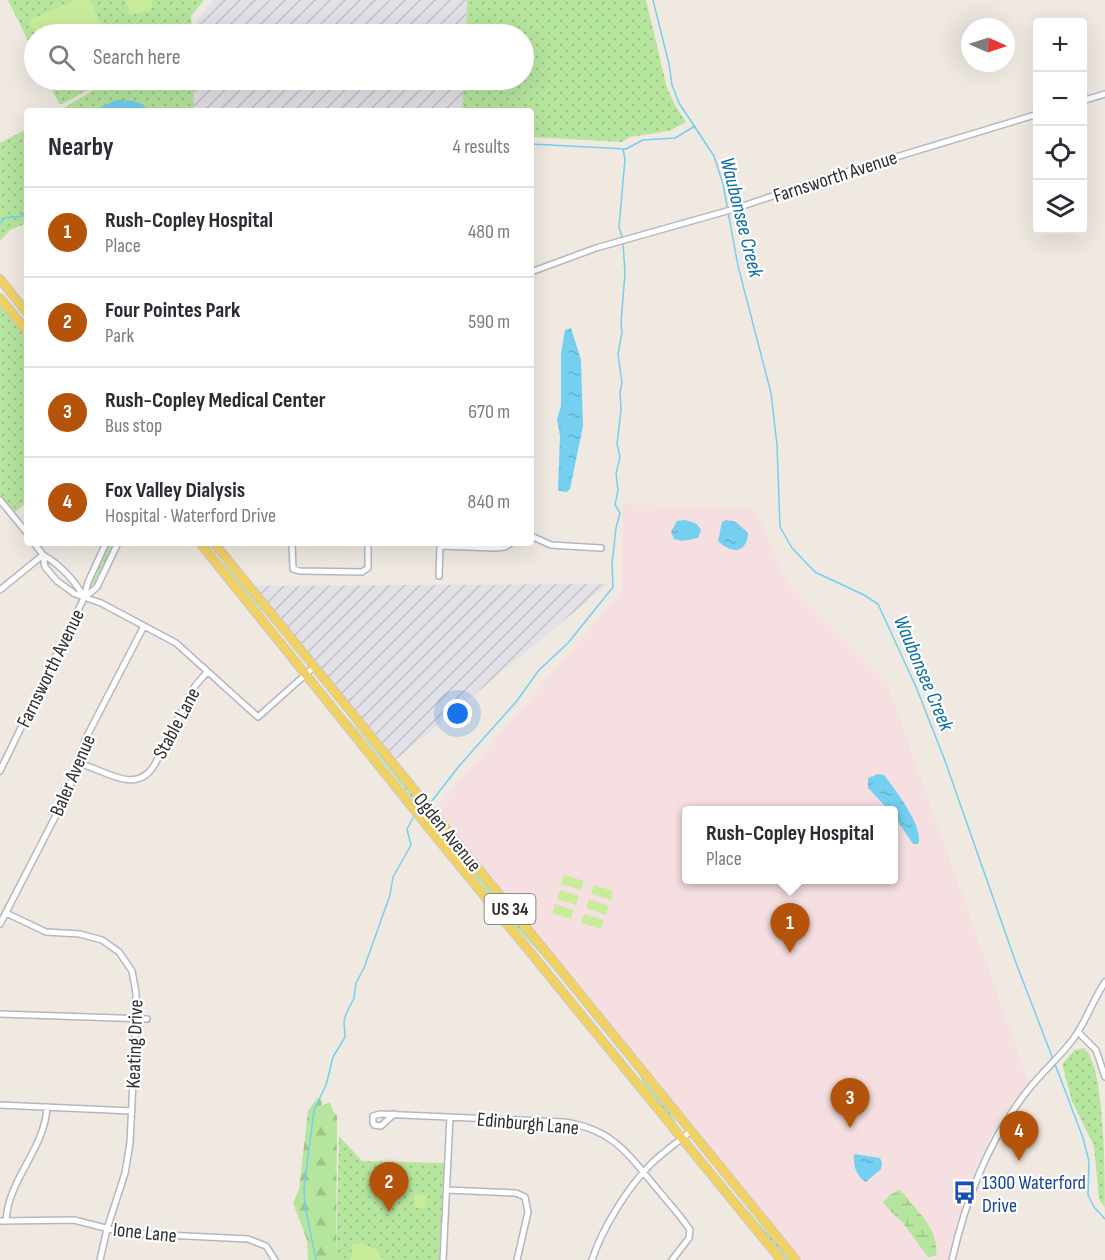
<!DOCTYPE html>
<html lang="en">
<head>
<meta charset="utf-8">
<style>
  body { margin:0; font-family:"Sofia Sans Condensed",sans-serif; background:#f7f7f7; color:#2b2b33 }
  .controls { position:absolute; right:18px; top:18px; display:grid; overflow:hidden; border-radius:6px; box-shadow:0 6px 24px #0002 }
  .controls button { width:54px; height:54px; display:grid; place-items:center; padding:0; border:0; border-bottom:2px solid #e1e1e2; background:#fff; color:#2b2b33; font:30px sans-serif }
  .compass { position:absolute; left:961px; top:18px; width:54px; height:54px; border-radius:50%; background:#fff; box-shadow:0 6px 24px #0002; rotate:93deg }
  .you { position:absolute; left:458px; top:714px; width:21px; height:21px; margin:-15px; border:4px solid #fff; border-radius:50%; background:#1a73e8; box-shadow:0 0 0 9px #1a73e833 }
  .badge { display:grid; place-items:center; width:39px; height:39px; border-radius:50%; background:#b45309; color:#fff; font-size:20px; font-weight:700 }
  .pin { position:absolute; translate:-50% -50px; filter:drop-shadow(0 2px 3px #0008) }
  .pin::after { content:''; position:absolute; top:32px; width:21px; height:18px; background:inherit; clip-path:polygon(0 0,100% 0,50% 100%) }
  .popup { position:absolute; left:682px; top:806px; width:216px; height:78px; box-sizing:border-box; display:grid; place-content:center; border-radius:6px; background:#fff; filter:drop-shadow(0 2px 4px #0005); font-size:20px; white-space:nowrap; color:#7c7c81 }
  .popup b { font-size:22px; color:#2b2b33 }
  .popup::after { content:''; position:absolute; left:50%; top:100%; margin-left:-12px; border:12px solid transparent; border-top-color:#fff }
  .list { margin:0; padding:0; list-style:none }
  h2 { display:flex; justify-content:space-between; align-items:center; height:78px; margin:0; padding:0 24px; font-size:26px }
  h2 small { font-size:20px; font-weight:400; color:#7c7c81 }
  .list li { display:grid; grid-template-columns:39px 1fr auto; gap:18px; align-items:center; box-sizing:border-box; height:90px; padding:0 24px; border-top:2px solid #e1e1e2 }
  .list b { display:block; font-size:22px; white-space:nowrap }
  .list p { margin:0; font-size:20px; white-space:nowrap; color:#7c7c81 }
  .list em { font-size:20px; font-style:normal; color:#7c7c81 }
  .icon { flex:none; width:33px; height:33px; fill:none; stroke:currentColor; stroke-width:2; stroke-linecap:round; stroke-linejoin:round }
  .map { position:relative; flex:none; width:1105px; height:1260px; overflow:hidden }
  .search { position:absolute; background:#fff; box-shadow:0 6px 24px #0002; left:24px; top:24px; width:510px; height:66px; display:flex; align-items:center; gap:15px; box-sizing:border-box; padding:0 21px; border-radius:33px; color:#7c7c81; font-size:22px }
  .panel { position:absolute; background:#fff; box-shadow:0 6px 24px #0002; left:24px; top:108px; width:510px; height:438px; border-radius:6px }
  .map>svg:first-child { display:block }
</style>
</head>
<body>
<div class="map">
<svg width="1105" height="1260" viewBox="0 0 1105 1260">
  <defs>
    <pattern id="industrial-furrows" width="10" height="10" patternUnits="userSpaceOnUse" patternTransform="scale(1.5)"><rect width="10" height="10" fill="#e3e1e8"/><path d="M-1 1l2-2M0 10L10 0M9 11l2-2" fill="none" stroke="#c3c1c7"/></pattern>
    <pattern id="grass-dots" width="8" height="8" patternUnits="userSpaceOnUse" patternTransform="scale(1.5)"><rect width="8" height="8" fill="#b6e59e"/><path d="M2 2h.1M6 6h.1" fill="none" stroke="#9dc588" stroke-width="1.8" stroke-linecap="round"/></pattern>
    <pattern id="forest-firs" width="22" height="20" patternUnits="userSpaceOnUse" patternTransform="scale(1.5)"><rect width="22" height="20" fill="#b6e59e"/><path d="M5 1l3.5 6h-7zM16 11l3.5 6h-7z" fill="#9dc588"/></pattern>
    <pattern id="wetland-marsh" width="20" height="14" patternUnits="userSpaceOnUse" patternTransform="scale(1.5)"><rect width="20" height="14" fill="#b6e59e"/><path d="M1 5h8M5 5V1M11 12h8M15 12V8" fill="none" stroke="#9dc588"/></pattern>
    <pattern id="water-ripples" width="26" height="14" patternUnits="userSpaceOnUse" patternTransform="scale(1.5)"><rect width="26" height="14" fill="#75cff0"/><path d="M2 4q2-2 4 0t4 0M15 11q2-2 4 0t4 0" fill="none" stroke="#66b2ce"/></pattern>
  </defs>
  <rect width="100%" height="100%" fill="#efe9e1"/>
  <path fill="url(#industrial-furrows)" d="M214,0h253l-1,34h-271l2,-14z
    M193,80h271l-2,31h-268z
    M608,584l-214,177 -142,-175 150,-1z"/>
  <path fill="#f5dfe0" fill-rule="evenodd" d="M623,504l132,5 31,73 101,101 142,400 -31,40 -21,41 -20,57 -9,39h-147l-84,-102 -65,-85 -35,-38 -182,-225 187,-219zM686,810h208v70h-208z"/>
  <path fill="url(#grass-dots)" d="M8,0h196l-13,16 1,18h-158v19z
    M467,0h179l21,88 8,17 11,17 -17,9 -39,6 -8,5 -91,-5v-26h-69l2,-31h60v-46h-58z
    M47,80h59l-46,25z
    M110,80h83l1,31h-135z
    M27,129v94l-17,7 -10,11v-98z
    M0,304l27,32v166l-13,11 -14,-17z
    M109,543h5l-17,37 -7,7z
    M204,543l41,44 30,39z
    M346,716l36,41 173,213 -38,-42z
    M1084,1048c21,17 21,128 21,160l-6,-9 -5,-53 -22,-45 -10,-37 13,-14z
    M637,1071l35,44 5,10 -30,-35z
    M339,1136l23,25 82,2 -5,97h-103z
    M728,1188l63,72h-5z"/>
  <path fill="url(#forest-firs)" d="M317,1098l4,2 1,6 8,-4 3,9 4,5 -1,144h-28l-1,-20 -14,-37 6,-14 9,-78z"/>
  <path fill="url(#wetland-marsh)" d="M899,1190c7,4 8,9 13,14 13,15 27,31 24,52l-8,1 -25,-34 -14,-13 -6,-8 7,-7z"/>
  <path fill="#c9ec9a" d="M76,0h14l15,34h-70l-6,-14z
    M126,0h26l-1,10 -21,5z
    M564,875l20,6 -3,9 -20,-6z
    M594,885l19,6 -2,9 -20,-6z
    M560,890l19,6 -3,9 -19,-6z
    M589,899l20,7 -3,9 -20,-7z
    M555,904l19,6 -3,9 -19,-6z
    M584,914l20,6 -3,9 -20,-6z
    M415,1195h11l-1,13h-10z
    M360,1243l16,6 7,11h-32l1,-15z"/>
  <path fill="url(#water-ripples)" d="M116,100c12,0 27,0 33,11h-52l4,-4z
    M571,328l10,32 2,66 -13,63 -3,3 -8,-1 -1,-3 2,-52 -3,-17 4,-13v-53l4,-23z
    M684,520c8,2 13,2 17,10l-3,8 -16,3 -8,-2 -3,-7 6,-11z
    M726,520l10,2 12,11c-1,21 -17,21 -30,8l4,-19z
    M878,774l6,1c10,13 41,53 34,69h-5l-19,-28v-6h-5l-21,-22v-10z
    M854,1154l26,4 2,5 -1,6 -15,13c-10,-6 -13,-17 -12,-28z"/>
  <g fill="none" stroke-linecap="round" stroke-linejoin="round">
    <path stroke="#75cff0" stroke-width="1.5" d="M653,0l16,64 3,21 7,18 35,53 9,28 15,82 33,127 6,52 3,82 12,21 23,24 49,23 14,9 38,83 28,71 72,205 37,96
      M531,144l95,5 17,-9 32,-2 20,-12
      M0,224l4,-6 18,-2 5,-7
      M622,237l-3,-10 6,-68 -2,-10
      M432,801l27,-35 57,-64 23,-32 29,-27 45,-56 -1,-23 4,-36 4,-15 -5,-8 3,-15 -2,-16 4,-17 -3,-13 4,-34 -1,-18 2,-9 -4,-29 4,-22 -1,-9 4,-50 -2,-31
      M1055,1064l28,74 6,23 -1,34 6,12 11,12
      M316,1260l-11,-54 -1,-18 10,-78 12,-25 7,-28 12,-20 -1,-16 2,-7 8,-16 2,-15 8,-15 26,-73 3,-18 18,-32 -4,-16 6,-11"/>
    <defs>
      <path id="minor" d="M1082,101l23,-7
        M531,272l65,-24 138,-39 86,-29 218,-66
        M0,500l27,33
        M531,536l20,9 50,3
        M34,543l9,12 2,12 12,14 18,13 26,9 75,40 82,74 56,-50
        M292,543l1,26 7,2 62,1 6,-4v-25
        M440,546l56,2 9,-1 6,-4
        M43,555c15,8 34,27 41,43
        M439,576l1,-31
        M0,590l43,-35
        M85,597l12,-10 21,-44
        M78,763c26,6 58,34 77,1l40,-78 12,-14
        M0,771l84,-173 4,-16 18,-39
        M6,913l40,19 34,2 22,6 17,12 13,19 4,22v26l-6,124 -5,30 -18,56 -7,31
        M0,924l68,-132 18,-54 58,-112
        M0,1014l147,5
        M1078,1032l18,18 9,27
        M0,1105l132,6
        M394,1114l-13,12 -7,-1 -1,-2v-7l7,-2 184,8c49,7 64,32 94,68 11,13 23,26 32,40l-1,8 -17,22
        M447,1190l69,3 9,4 3,15 -11,48
        M0,1221l74,-1 51,13 123,6 18,7 9,14
        M6,1221c2,-42 39,-72 41,-114
        M443,1260l7,-143
        M592,1260c10,-31 35,-72 59,-96 12,-12 27,-22 40,-33
        M952,1260c14,-62 36,-120 76,-170 14,-18 32,-33 46,-52 12,-17 19,-38 31,-56"/>
      <path id="primary" d="M0,279l27,34
        M0,298l27,33
        M200,543l233,290 348,427
        M214,543l582,717"/>
    </defs>
    <use href="#minor" stroke="#b4b7c1" stroke-width="8"/>
    <use href="#primary" stroke="#c9c9c9" stroke-width="10"/>
    <use href="#minor" stroke="#fff" stroke-width="5"/>
    <use href="#primary" stroke="#f2d163" stroke-width="8"/>
  </g>
  <defs>
    <symbol id="bus-bare" viewBox="-9 -9 18 18"><path d="M-5-6H5V4H4V6H2V4H-2V6H-4V4H-5ZM-3.5-4V0h7V-4ZM-3.5 1.2v1.5H-2V1.2ZM2 1.2v1.5H3.5V1.2Z" fill="#1a4fb4" stroke="#fff" stroke-width="2.5" paint-order="stroke"/></symbol>
  </defs>
  <g fill-rule="evenodd">
    <use href="#bus-bare" x="948" y="1176" width="33" height="33"/>
  </g>
  <g text-anchor="middle" stroke-width="4.5" stroke-linejoin="round" paint-order="stroke">
    <rect fill="#fff" stroke="#6d6d6d" stroke-width="1.5" x="484.5" y="894" width="51" height="30" rx="4.5"/>
    <g font-size="18" font-weight="bold" fill="#2e2e2e">
      <text x="510" y="915">US 34</text>
    </g>
    <g font-size="20" fill="#2e2e2e" stroke="#fff">
      <text transform="translate(835 176) rotate(-18)" y="7">Farnsworth Avenue</text>
      <text transform="translate(50 668) rotate(-64)" y="7">Farnsworth Avenue</text>
      <text transform="translate(176 723) rotate(-62)" y="7">Stable Lane</text>
      <text transform="translate(72 775) rotate(-67)" y="7">Baler Avenue</text>
      <text transform="translate(448 832) rotate(51)" y="7">Ogden Avenue</text>
      <text transform="translate(134 1044) rotate(-88)" y="7">Keating Drive</text>
      <text transform="translate(528 1123) rotate(5)" y="7">Edinburgh Lane</text>
      <text transform="translate(145 1232) rotate(6)" y="7">Ione Lane</text>
    </g>
    <g font-size="20" fill="#164399" stroke="#fff" text-anchor="start">
      <text x="982" y="1189">1300 Waterford<tspan x="982" dy="23">Drive</tspan></text>
    </g>
    <g font-size="21" font-style="italic" fill="#0d6fa3" stroke="#fff">
      <text transform="translate(742 217) rotate(76)" y="7">Waubonsee Creek</text>
      <text transform="translate(924 673) rotate(67)" y="7">Waubonsee Creek</text>
    </g>
  </g>
</svg>
<div class="controls">
<button>+</button>
<button>−</button>
<button><svg class="icon" aria-label="locate" viewBox="0 0 24 24"><circle cx="12" cy="12" r="6"/><path d="M12 2v4M12 18v4M2 12h4M18 12h4"/></svg></button>
<button><svg class="icon" aria-label="layers" viewBox="0 0 24 24"><path d="M12 4l9 5-9 5-9-5zM3 14l9 5 9-5"/></svg></button>
</div>
<svg class="compass" viewBox="-18 -18 36 36"><path d="M0-13l5 13h-10z" fill="#e53935"/><path d="M0 13l5-13h-10z" fill="#7c7c81"/></svg>
<div class="you"></div>
<div class="pin badge" style="left:790px;top:953px">1</div>
<div class="popup"><b>Rush-Copley Hospital</b>Place</div>
<div class="pin badge" style="left:389px;top:1212px">2</div>
<div class="pin badge" style="left:850px;top:1128px">3</div>
<div class="pin badge" style="left:1019px;top:1161px">4</div>
<div class="search"><svg class="icon" aria-label="search" viewBox="0 0 24 24"><circle cx="10" cy="10" r="6"/><path d="M15 15l6 6"/></svg>Search here</div>
<section class="panel">
<h2>Nearby<small>4 results</small></h2>
<ul class="list">
<li><span class="badge">1</span><div><b>Rush-Copley Hospital</b><p>Place</p></div><em>480 m</em></li>
<li><span class="badge">2</span><div><b>Four Pointes Park</b><p>Park</p></div><em>590 m</em></li>
<li><span class="badge">3</span><div><b>Rush-Copley Medical Center</b><p>Bus stop</p></div><em>670 m</em></li>
<li><span class="badge">4</span><div><b>Fox Valley Dialysis</b><p>Hospital · Waterford Drive</p></div><em>840 m</em></li>
</ul>
</section>
</div>
</body>
</html>
